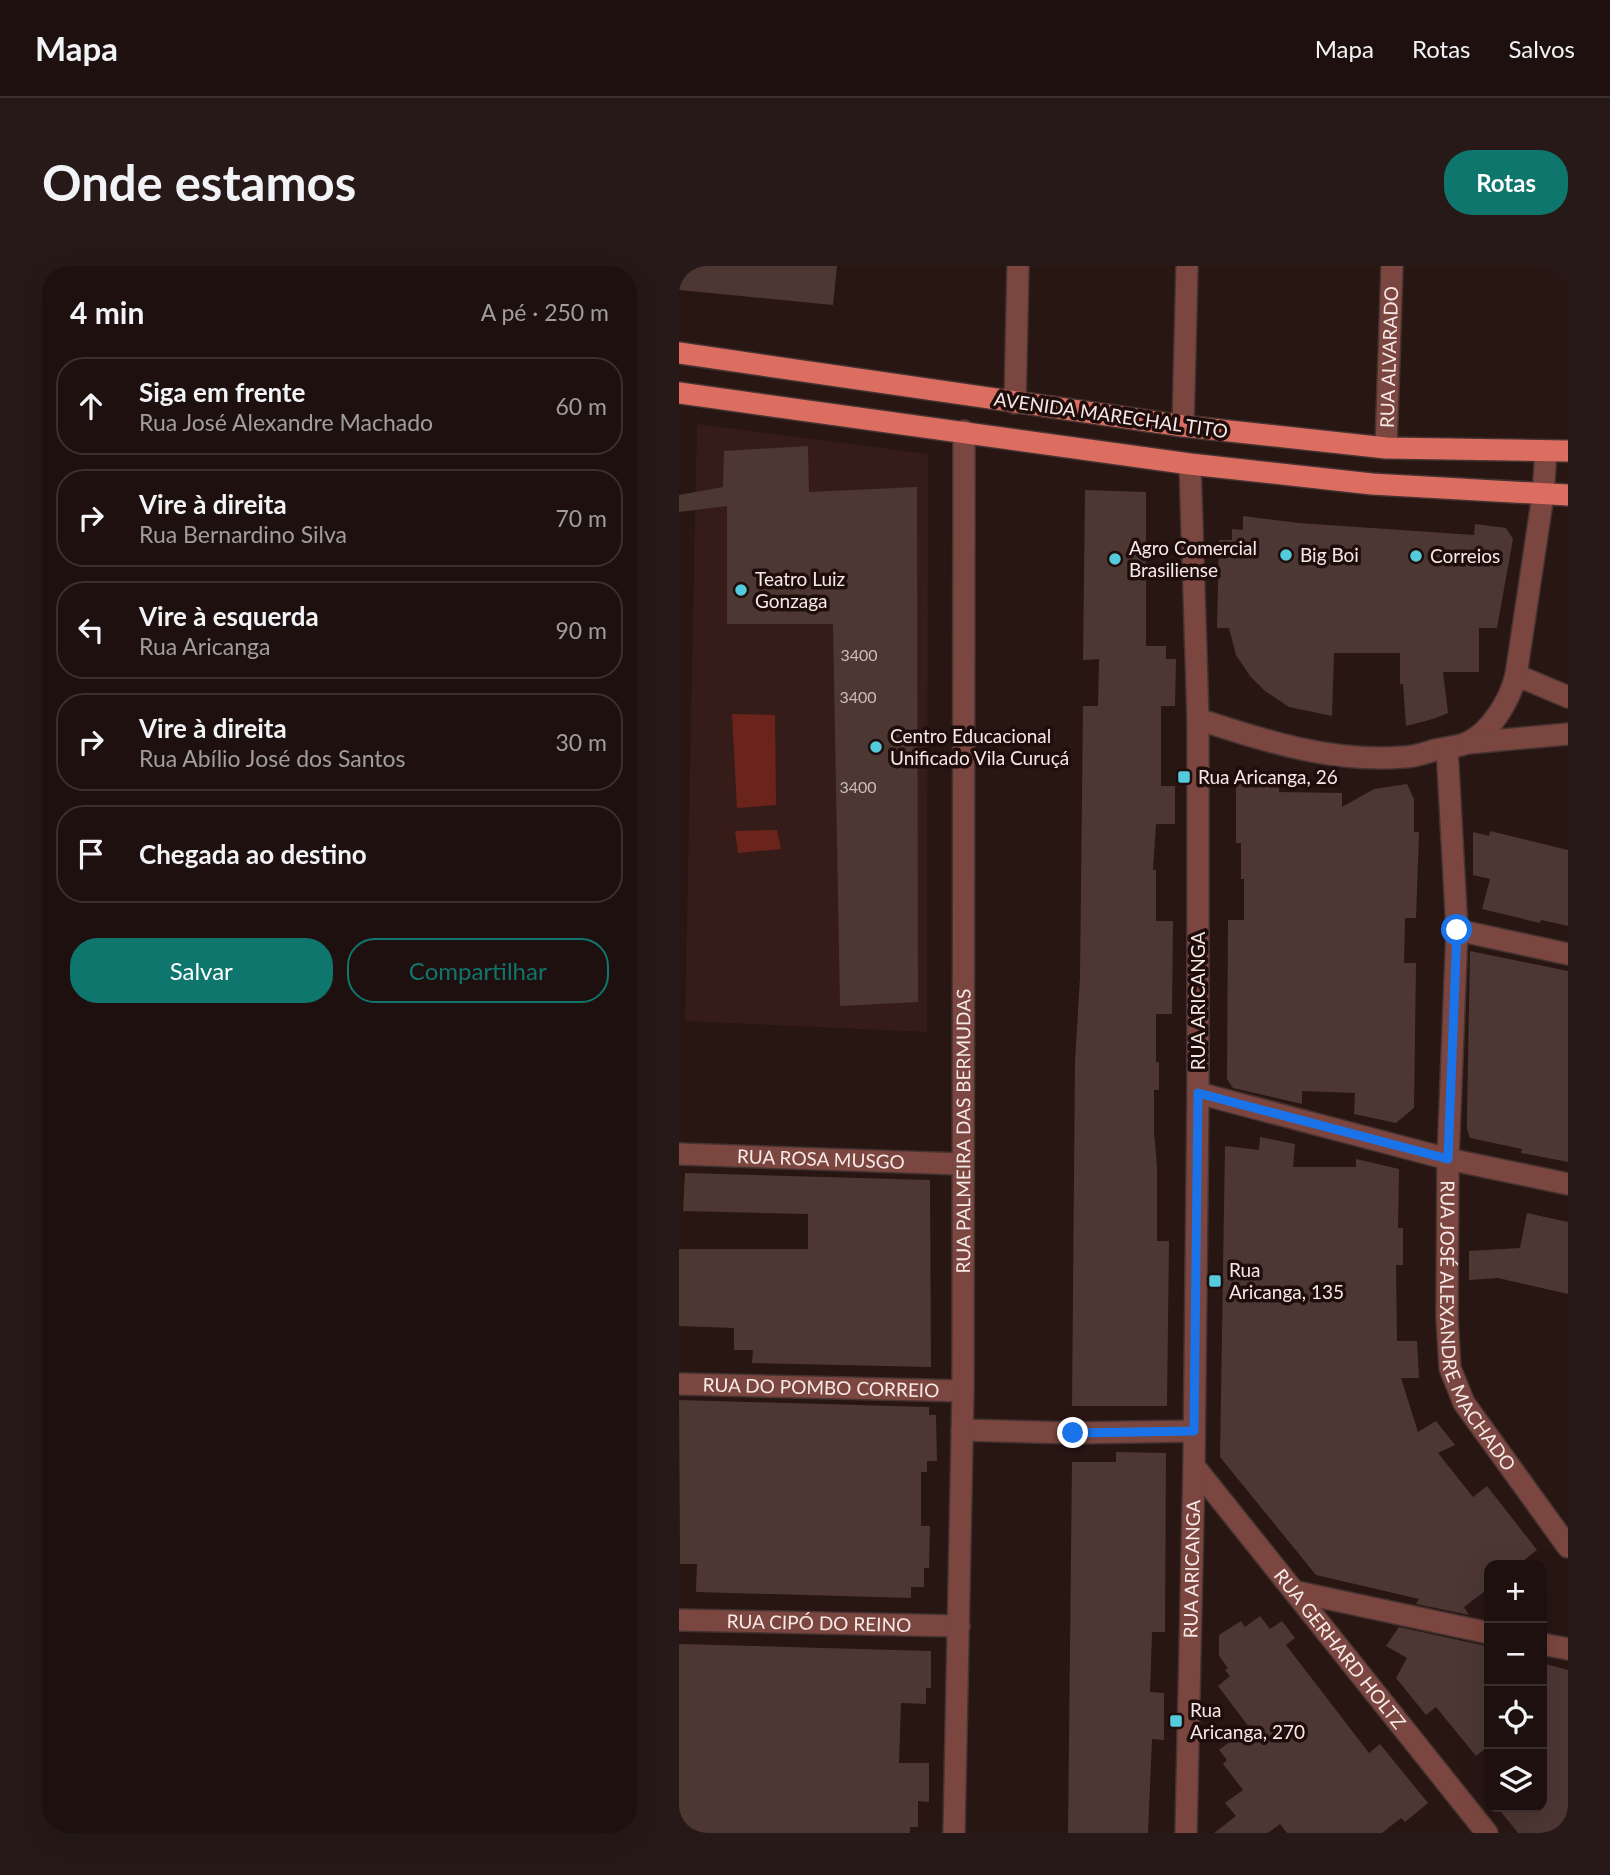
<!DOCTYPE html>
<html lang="pt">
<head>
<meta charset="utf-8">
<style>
  body { margin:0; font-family:Lato,sans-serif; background:#261917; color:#f1f3f6 }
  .controls { position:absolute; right:21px; bottom:21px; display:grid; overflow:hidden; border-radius:14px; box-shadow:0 7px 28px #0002 }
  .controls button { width:63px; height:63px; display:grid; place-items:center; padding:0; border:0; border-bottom:2px solid #3c302e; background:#1e100e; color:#f1f3f6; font:35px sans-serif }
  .stop { position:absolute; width:21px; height:21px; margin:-16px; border:5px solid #1a73e8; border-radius:50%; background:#fff }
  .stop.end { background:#1a73e8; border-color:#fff; box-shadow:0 2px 7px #0008 }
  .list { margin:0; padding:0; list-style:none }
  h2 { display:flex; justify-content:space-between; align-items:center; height:91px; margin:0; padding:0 28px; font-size:30px }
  h2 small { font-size:23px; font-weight:400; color:#a19d9e }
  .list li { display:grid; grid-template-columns:46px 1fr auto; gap:21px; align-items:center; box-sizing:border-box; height:98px; margin:0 14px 14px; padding:0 14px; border:2px solid #3c302e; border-radius:28px }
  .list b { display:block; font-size:26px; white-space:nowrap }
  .list p { margin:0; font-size:23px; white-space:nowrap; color:#a19d9e }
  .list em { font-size:23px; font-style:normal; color:#a19d9e }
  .actions { display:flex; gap:14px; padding:21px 28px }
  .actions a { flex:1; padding:16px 0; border:2px solid #0f766e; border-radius:28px; text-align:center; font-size:24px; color:#0f766e }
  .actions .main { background:#0f766e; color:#fff }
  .icon { flex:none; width:38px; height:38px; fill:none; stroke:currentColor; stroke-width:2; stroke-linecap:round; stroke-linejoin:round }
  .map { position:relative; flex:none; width:889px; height:1567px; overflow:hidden; border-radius:28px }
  header { display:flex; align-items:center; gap:42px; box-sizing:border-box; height:98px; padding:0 35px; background:#1e100e; border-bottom:2px solid #3c302e }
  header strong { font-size:33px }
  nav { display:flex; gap:38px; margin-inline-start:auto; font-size:24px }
  .intro { display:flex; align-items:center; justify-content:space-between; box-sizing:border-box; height:168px; padding:0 42px }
  h1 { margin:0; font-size:49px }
  .button { padding:18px 32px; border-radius:28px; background:#0f766e; color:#fff; font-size:24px; font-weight:700 }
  main { display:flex; gap:42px; padding:0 42px }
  aside { flex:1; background:#1e100e; border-radius:28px; box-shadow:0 7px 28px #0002 }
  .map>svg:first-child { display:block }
</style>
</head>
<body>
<header>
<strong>Mapa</strong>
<nav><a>Mapa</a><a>Rotas</a><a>Salvos</a></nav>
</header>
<div class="intro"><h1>Onde estamos</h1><a class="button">Rotas</a></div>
<main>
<aside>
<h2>4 min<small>A pé · 250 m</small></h2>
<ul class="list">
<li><svg class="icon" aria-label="ahead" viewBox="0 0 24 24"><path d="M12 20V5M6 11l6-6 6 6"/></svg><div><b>Siga em frente</b><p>Rua José Alexandre Machado</p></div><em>60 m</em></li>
<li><svg class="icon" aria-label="right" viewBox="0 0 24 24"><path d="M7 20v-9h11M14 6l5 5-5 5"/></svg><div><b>Vire à direita</b><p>Rua Bernardino Silva</p></div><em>70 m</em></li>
<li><svg class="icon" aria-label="left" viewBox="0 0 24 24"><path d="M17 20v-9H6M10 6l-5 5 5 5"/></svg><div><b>Vire à esquerda</b><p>Rua Aricanga</p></div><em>90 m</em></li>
<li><svg class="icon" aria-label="right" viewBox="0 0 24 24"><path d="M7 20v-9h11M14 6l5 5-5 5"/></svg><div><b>Vire à direita</b><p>Rua Abílio José dos Santos</p></div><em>30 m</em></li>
<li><svg class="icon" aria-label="arrive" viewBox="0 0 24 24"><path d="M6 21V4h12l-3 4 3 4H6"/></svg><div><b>Chegada ao destino</b></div></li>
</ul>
<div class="actions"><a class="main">Salvar</a><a>Compartilhar</a></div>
</aside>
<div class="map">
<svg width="889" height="1567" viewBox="0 0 889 1567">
  <rect width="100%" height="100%" fill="#281613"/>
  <path fill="#351c19" d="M18,158l231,30 -1,578 -242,-11z"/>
  <path fill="#6b241c" d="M53,448l43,1 1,90 -39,3z
    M98,564l4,19 -43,4 -3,-22z"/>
  <path fill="#4c3733" d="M0,0h158l-4,39 -154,-15z
    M129,180l1,46 108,-5 1,515 -78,4 -7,-382h-106v-118l-48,6v-17l44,-8 1,-36z
    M406,224l61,2v154h20v13h10l-1,47h-14v80h14v38h-19l-3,46h3v51h17l-1,93h-16v48h3v28h-5v41l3,35v75h12l-2,165h-95l3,-344 5,-85 3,-271h15l1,-47 -16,1z
    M564,250l56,7 175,12 1,-11 31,4 7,11 -16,89h-18v44h-36l5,41 -15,6 -27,7 -3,-42h-3v-31h-66l-2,63 -43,-9 -24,-16 -15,-15 -14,-21 -7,-27h-12l2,-88h13v-11l11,1z
    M574,503l26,8v15l63,1v14l32,-18 33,-5 7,15v33h5l-3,86h-11l-1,45h12l-2,145 -18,15 -42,-9 1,-21 -53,-2v13l-69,-16 -6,-9 1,-159h16v-41h-3v-36h-5v-59h13z
    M811,565l78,19v76l-27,-6 -1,3 -58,-14 8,-30 -17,-4v-43l16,4z
    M791,685l98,20v191l-47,-9 1,-4 -52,-11 -3,-9v-14z
    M581,871l35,7 -2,23h63v-8l43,10 -1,59h5v37h-7l1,76h20l2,37h-18l17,54 18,-11 19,24 -17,8 35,44 14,-11 50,64 -19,15h-29v23l-25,19 5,8 -53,-11 3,-5 -103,-24 -96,-118 5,-311 34,4z
    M6,907l245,7 1,187 -179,-4 1,-13h-19v-22l-55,-2v-77h129v-35l-125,-3z
    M848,947l41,9v72l-70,-16 -29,2v-29l51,-3z
    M0,1134l250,7v8h7l1,46h-10v11h-6v54h9l-1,42h-5v19h-13v11l-215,-6 1,-28h-17z
    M437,1186l50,1 -1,179h-13l-2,60 14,1v47l-12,-1 -4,94h-80l4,-371h44z
    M581,1350l10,13 12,-8 13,17 -9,7 83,108 11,-9 48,59 -23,19 -4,-4 -19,15h-95l-7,-9 -12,9h-54l22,-17 -11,-13 18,-13 -20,-26 4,-4 -8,-10 30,-23 -31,-41 12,-10 -5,-6 3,-2 -9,-12v-21l22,-14 4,6z
    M720,1361l87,19 3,6v94l-13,10 -40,-49 -10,8 -30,-37 11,-20 -21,-12z
    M0,1378l252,7v37h-5v16l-25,-1 -2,60h30v39l-11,-1v26h-8v6h-231z
    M863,1397l26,7v163h-50l-21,-26h45z"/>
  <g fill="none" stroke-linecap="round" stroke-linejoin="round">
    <defs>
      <g id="minor">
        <path d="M336,137l3,-137"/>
        <path d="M504,160l4,-160"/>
        <path id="s1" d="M707,182l6,-182"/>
        <path d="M837,409l52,22"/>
        <path d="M519,453c66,22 135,44 206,38 10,0 21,-4 31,-7 10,-2 22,-3 32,-7 24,-11 43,-43 49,-68l27,-180 3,-43"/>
        <path d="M789,477l100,-9"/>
        <path id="s2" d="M768,482l10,182 -9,229 -1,159 3,50 14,35 104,144"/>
        <path d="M778,664l111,24"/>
        <path d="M519,827l250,66 120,25"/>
        <path id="s3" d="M0,888l283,10"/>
        <path id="s4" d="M0,1118l284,7"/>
        <path d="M283,1164l111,3 121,-2"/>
        <path id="s5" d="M515,1200l293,367"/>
        <path d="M618,1326l192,41"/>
        <path id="s6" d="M0,1354l280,6"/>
        <path d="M863,1378l26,5"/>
        <path id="s7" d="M275,1567l9,-442 1,-960"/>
        <path id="s8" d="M507,1567l8,-367 4,-373v-374l-8,-255"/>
      </g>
      <path id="major" d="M0,87l504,73 203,22 182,3
        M0,127l511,71 182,20 196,11"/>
    </defs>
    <use href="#minor" stroke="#453331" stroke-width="24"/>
    <use href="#major" stroke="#453331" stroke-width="24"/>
    <use href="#minor" stroke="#7b463f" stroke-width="21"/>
    <use href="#major" stroke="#db6e60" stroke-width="21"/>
  </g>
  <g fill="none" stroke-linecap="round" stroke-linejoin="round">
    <path stroke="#1a73e8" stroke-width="9" d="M394,1167l121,-2 4,-338 250,66 9,-229"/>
  </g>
  <g fill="#54cadd" stroke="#1e0d0a" stroke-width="2.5">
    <circle cx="607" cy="289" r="7"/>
    <circle cx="737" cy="290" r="7"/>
    <circle cx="436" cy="293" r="7"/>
    <circle cx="62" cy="324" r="7"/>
    <circle cx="197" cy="481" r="7"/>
    <rect x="498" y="504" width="14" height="14" rx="3.5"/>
    <rect x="529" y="1008" width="14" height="14" rx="3.5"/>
    <rect x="490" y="1448" width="14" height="14" rx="3.5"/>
  </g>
  <g text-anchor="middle" stroke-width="7" stroke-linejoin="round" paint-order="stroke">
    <g font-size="16" fill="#ccbcb9">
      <text x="180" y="395">3400</text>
      <text x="179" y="437">3400</text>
      <text x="179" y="527">3400</text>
    </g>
    <g font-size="19" fill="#f6e8e6" stroke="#1e0d0a">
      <text dy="7" stroke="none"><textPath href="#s1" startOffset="91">RUA ALVARADO</textPath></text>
      <text transform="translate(432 149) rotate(8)" y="7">AVENIDA MARECHAL TITO</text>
      <text transform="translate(519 735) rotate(-90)" y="7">RUA ARICANGA</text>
      <text dy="7" stroke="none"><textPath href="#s7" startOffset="702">RUA PALMEIRA DAS BERMUDAS</textPath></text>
      <text dy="7" stroke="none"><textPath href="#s3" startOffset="142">RUA ROSA MUSGO</textPath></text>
      <text dy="7" stroke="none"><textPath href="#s2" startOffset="586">RUA JOSÉ ALEXANDRE MACHADO</textPath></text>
      <text dy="7" stroke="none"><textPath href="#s4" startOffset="142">RUA DO POMBO CORREIO</textPath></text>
      <text dy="7" stroke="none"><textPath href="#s8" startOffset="264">RUA ARICANGA</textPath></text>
      <text dy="7" stroke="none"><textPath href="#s6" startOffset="140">RUA CIPÓ DO REINO</textPath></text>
      <text dy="7" stroke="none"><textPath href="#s5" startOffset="234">RUA GERHARD HOLTZ</textPath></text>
    </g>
    <g font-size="19" fill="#f6e8e6" stroke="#1e0d0a" text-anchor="start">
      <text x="450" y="289">Agro Comercial<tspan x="450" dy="22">Brasiliense</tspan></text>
      <text x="621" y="296">Big Boi</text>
      <text x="751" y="297">Correios</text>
      <text x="76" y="320">Teatro Luiz<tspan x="76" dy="22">Gonzaga</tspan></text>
      <text x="211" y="477">Centro Educacional<tspan x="211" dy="22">Unificado Vila Curuçá</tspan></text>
      <text x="519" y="518">Rua Aricanga, 26</text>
      <text x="550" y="1011">Rua<tspan x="550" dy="22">Aricanga, 135</tspan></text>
      <text x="511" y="1451">Rua<tspan x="511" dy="22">Aricanga, 270</tspan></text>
    </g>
  </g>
</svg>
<div class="controls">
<button>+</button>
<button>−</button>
<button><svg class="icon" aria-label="locate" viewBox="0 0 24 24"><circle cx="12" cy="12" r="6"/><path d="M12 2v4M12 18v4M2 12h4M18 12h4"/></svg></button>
<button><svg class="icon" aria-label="layers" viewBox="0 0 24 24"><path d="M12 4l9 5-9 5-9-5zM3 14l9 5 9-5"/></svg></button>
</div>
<div class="stop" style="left:778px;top:664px"></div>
<div class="stop end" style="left:394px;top:1167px"></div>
</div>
</main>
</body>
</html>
